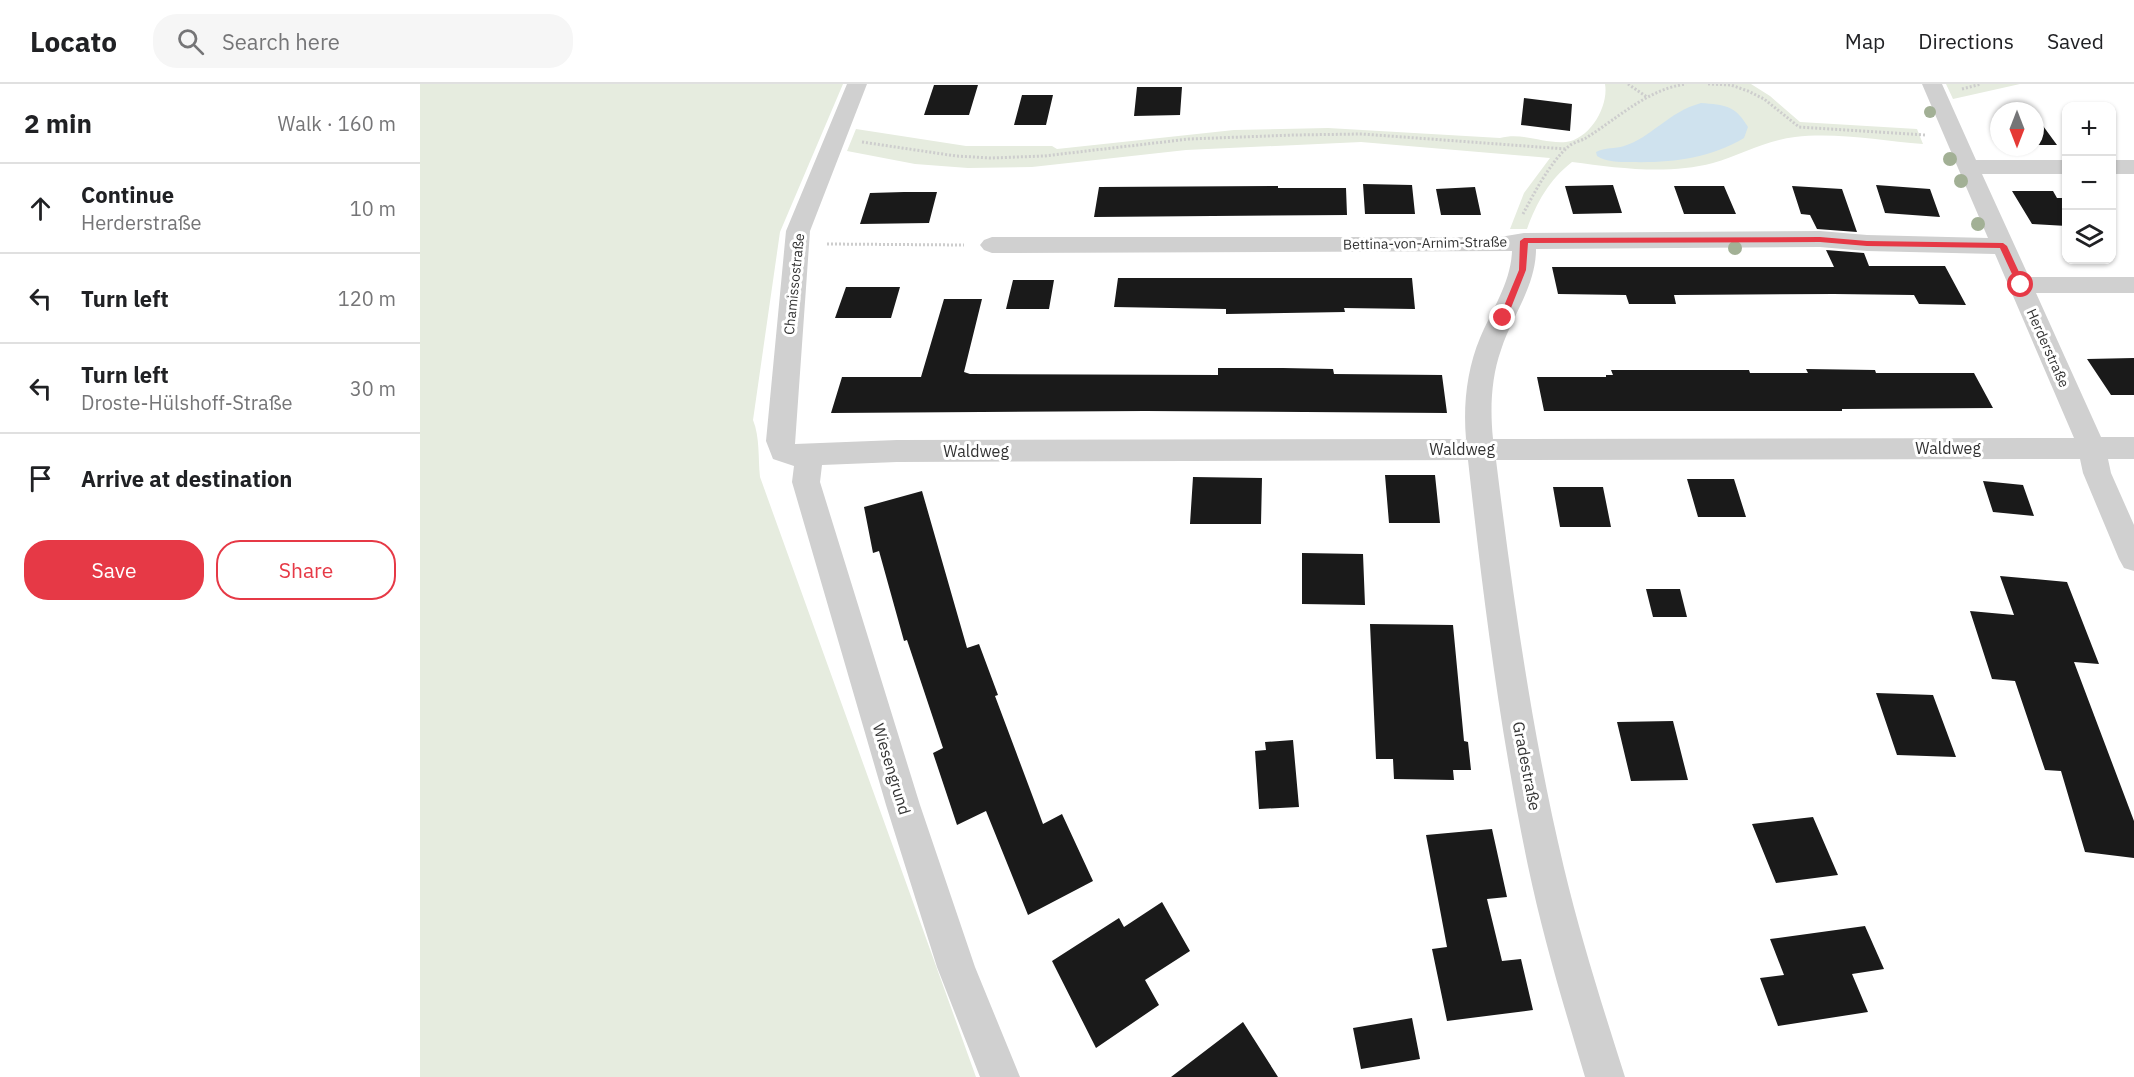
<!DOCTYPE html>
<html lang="en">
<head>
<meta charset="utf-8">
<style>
  body { margin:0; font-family:"IBM Plex Sans",sans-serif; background:#f6f6f6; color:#202124 }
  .controls { position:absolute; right:18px; top:18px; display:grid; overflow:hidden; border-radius:12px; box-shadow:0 2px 4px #0004 }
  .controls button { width:54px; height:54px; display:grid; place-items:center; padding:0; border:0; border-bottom:2px solid #e0e0e0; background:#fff; color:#202124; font:30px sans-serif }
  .compass { position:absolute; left:1570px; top:18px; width:54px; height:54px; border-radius:50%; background:#fff; box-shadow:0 2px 4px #0004; rotate:180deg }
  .stop { position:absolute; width:18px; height:18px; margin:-14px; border:4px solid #e63946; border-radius:50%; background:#fff }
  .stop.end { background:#e63946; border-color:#fff; box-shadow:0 2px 6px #0008 }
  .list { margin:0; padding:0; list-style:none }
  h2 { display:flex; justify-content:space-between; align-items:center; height:78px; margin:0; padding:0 24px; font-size:26px }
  h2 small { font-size:20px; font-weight:400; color:#757577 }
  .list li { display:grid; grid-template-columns:39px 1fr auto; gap:18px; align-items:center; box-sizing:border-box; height:90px; padding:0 24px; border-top:2px solid #e0e0e0 }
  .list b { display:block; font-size:22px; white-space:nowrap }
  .list p { margin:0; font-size:20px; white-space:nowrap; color:#757577 }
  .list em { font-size:20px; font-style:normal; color:#757577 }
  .actions { display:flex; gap:12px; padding:18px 24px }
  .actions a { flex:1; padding:14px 0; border:2px solid #e63946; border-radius:24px; text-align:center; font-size:21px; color:#e63946 }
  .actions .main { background:#e63946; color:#fff }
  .icon { flex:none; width:33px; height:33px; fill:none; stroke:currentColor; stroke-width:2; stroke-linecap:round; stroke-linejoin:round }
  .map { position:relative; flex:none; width:1714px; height:993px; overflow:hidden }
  header { display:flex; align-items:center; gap:36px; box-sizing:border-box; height:84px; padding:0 30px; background:#fff; border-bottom:2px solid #e0e0e0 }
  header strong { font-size:28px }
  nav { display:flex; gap:33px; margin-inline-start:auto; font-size:21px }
  .search { width:420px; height:54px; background:#f6f6f6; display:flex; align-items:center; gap:15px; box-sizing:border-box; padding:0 21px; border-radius:24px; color:#757577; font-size:22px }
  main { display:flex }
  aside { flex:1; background:#fff }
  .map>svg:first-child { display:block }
</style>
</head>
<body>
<header>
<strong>Locato</strong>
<div class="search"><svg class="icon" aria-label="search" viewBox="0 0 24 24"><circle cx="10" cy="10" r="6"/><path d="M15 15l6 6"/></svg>Search here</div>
<nav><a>Map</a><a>Directions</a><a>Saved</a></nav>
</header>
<main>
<aside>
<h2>2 min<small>Walk · 160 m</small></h2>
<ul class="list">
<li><svg class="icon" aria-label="ahead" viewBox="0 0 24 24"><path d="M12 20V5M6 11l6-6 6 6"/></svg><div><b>Continue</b><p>Herderstraße</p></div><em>10 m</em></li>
<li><svg class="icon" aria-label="left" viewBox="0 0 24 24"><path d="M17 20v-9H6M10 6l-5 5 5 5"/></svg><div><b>Turn left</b></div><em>120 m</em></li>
<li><svg class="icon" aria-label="left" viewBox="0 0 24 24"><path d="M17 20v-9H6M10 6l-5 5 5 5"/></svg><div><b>Turn left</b><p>Droste-Hülshoff-Straße</p></div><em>30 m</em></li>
<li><svg class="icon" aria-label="arrive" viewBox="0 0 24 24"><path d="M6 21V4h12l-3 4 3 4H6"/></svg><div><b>Arrive at destination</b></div></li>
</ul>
<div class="actions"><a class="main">Save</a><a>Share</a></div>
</aside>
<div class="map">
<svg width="1714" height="993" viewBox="0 0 1714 993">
  <rect width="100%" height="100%" fill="#fff"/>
  <path fill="#e6ecdf" d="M0,0h423l-63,148 -27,188c7,17 5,38 7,57l216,600h-556z
    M1185,0h146l19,12 30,26 117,7 6,15c-41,-3 -86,-12 -128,-7 -28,3 -55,18 -82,26 -46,12 -95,5 -141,-1 -23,18 -35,40 -45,67h-17l14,-36 26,-35 -189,-16 -175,8 -154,17 -64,1 -53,-4 -68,-13 9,-22 110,17h86l5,3 177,-19 94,-2 172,10c23,-6 43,6 66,4 24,-3 43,-36 39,-58z
    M1526,0h74l-67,15z"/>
  <path fill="#cfe2ee" d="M1281,19c24,2 34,2 47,24l-4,11c-35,21 -74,25 -114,24 -11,0 -24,0 -33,-6l-1,-4c9,-5 19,-3 28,-6 27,-8 44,-34 77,-43z"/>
  <path fill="#1a1a1a" d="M514,1h44l-9,30h-45z
    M717,3h45l-2,28 -46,1z
    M602,11h31l-7,30h-32z
    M1104,14l48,6 -2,27 -49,-6z
    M1615,35h3l19,26h-22z
    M943,100l49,1 3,29h-50z
    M1193,101l9,28 -49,1 -8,-28z
    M1456,101l54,4 10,28 -55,-4z
    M858,102v2h68l1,27 -253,2 5,-30z
    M1254,102h50l12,28h-52z
    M1372,102l50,3 15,43 -40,-3 -7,-14 -9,-1z
    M1055,103l6,28h-40l-5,-26z
    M1592,107h41l4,7h10v28l-35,-2z
    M484,108h33l-8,31 -69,1 10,-31z
    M1406,166l38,3 5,13h76l21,39 -47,-1 -5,-9 -80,-1 -160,1 2,9h-47l-3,-9 -68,-1 -6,-27h282z
    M698,194h294l3,31 -71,-1 1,4 -119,2v-5l-112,-2z
    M593,196h41l-5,29h-43z
    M426,203h54l-9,31h-56z
    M524,215h38l-18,73 6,2 248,1v-7h65l50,1 1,5 108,1 5,38 -302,-2 -314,2 11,-36h79z
    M1714,274v37h-23l-24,-36z
    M1386,285l69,1 1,3h98l19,35 -151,1v2h-298l-7,-34h69v-2h7l-2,-5h138l1,3h58z
    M965,391h50l5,48h-51z
    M773,393l69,1 -1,46h-71z
    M1267,395h47l12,38h-48z
    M1563,397l40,4 11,31 -41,-4z
    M1133,403h50l8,40h-51z
    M502,407l45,157 12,-4 19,51 -3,1 48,128 19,-10 31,67 -65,34 -42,-104 -29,14 -24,-72 10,-5 -36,-108 -3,1 -25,-90 -6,2 -9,-46z
    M882,469l61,1 2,51 -63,-1z
    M1580,492l67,6 32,82 -25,-2 60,159v37l-49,-6 -24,-81 -16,-1 -30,-89 -23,-2 -22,-68 44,4z
    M1226,505h34l7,28h-34z
    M950,540l83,1 11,116 4,1 3,28h-18l1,10 -60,-1 -1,-20h-17z
    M1456,609l57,2 23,62 -59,-2z
    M1253,637l15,59 -57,1 -14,-59z
    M873,656l6,67 -40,2 -4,-58 11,-1 -1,-8z
    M1393,733l25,58 -62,8 -24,-59z
    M1072,745l15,68 -20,2 15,62 19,-2 12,51 -86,11 -15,-72 15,-2 -21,-112z
    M742,818l28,49 -45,29 14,25 -63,43 -44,-87 67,-43 5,9z
    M1445,842l19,43 -32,5 16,38 -90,14 -18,-48 24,-3 -14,-36z
    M992,934l8,41 -59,10 -8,-41z
    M823,938l35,55h-107z"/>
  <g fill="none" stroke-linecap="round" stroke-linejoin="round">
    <path stroke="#cdcdcd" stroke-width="3" stroke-dasharray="2 2" stroke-linecap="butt" d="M1208,0l19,13
      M1288,0l23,1 17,6 16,8 35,28 126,8
      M1542,5l19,-5
      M442,58l94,14 35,2 53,-2 145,-17 105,-4 68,-1 204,15
      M1103,130c11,-21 28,-53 46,-68 5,-4 12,-5 17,-8 32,-20 62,-49 100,-54
      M407,160l137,1"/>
    <path fill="#d0d0d0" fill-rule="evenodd" d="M427,0h20l-57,147 -15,213 102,-4 569,-1c-3,-34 1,-70 14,-101 12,-28 31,-56 32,-87l-520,2 -8,-3 -4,-5 4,-5 8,-3h508l24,-4 296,-2 47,4 121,3 -66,-154h20l34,76h90v14h-84l47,103h105v16h-98l65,144h33v22h-26l3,14 23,52v46l-10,-3 -5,-9 -36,-86 -3,-14 -584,1c17,137 36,274 68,408 17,71 39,140 61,209h-40c-21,-70 -42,-140 -57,-211 -28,-134 -45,-270 -60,-406l-571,2 -75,3 -2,17 100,323 55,162 45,110h-40l-43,-110 -51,-162 -94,-323 2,-16 -21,-7 -7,-18 20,-210zM1400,163l47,4 128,3 79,184 -581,1c-3,-29 -2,-61 8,-89 11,-34 35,-64 35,-101z
      M1692,76h22v14h-22z"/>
  </g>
  <g fill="#a2b095">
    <circle cx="1510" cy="28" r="6"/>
    <circle cx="1530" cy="75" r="7"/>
    <circle cx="1541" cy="97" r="7"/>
    <circle cx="1558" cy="140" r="7"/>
    <circle cx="1315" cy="164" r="7"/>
  </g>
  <path fill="#e63946" d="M1400,153l47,4 136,2 4,3 18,39 -7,2 -18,-39 -133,-2 -47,-4 -292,1 -2,27 -19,48 -4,3 -4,-3 20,-48 1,-29 4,-3z"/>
  <g text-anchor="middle" stroke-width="6" stroke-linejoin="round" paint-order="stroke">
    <g font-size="14" fill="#333" stroke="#fff">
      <text transform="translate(1005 159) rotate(-1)" y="5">Bettina-von-Arnim-Straße</text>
      <text transform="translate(374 200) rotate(-84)" y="5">Chamissostraße</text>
      <text transform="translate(1628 264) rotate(66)" y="5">Herderstraße</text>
    </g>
    <g font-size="16" fill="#333" stroke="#fff">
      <text x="1528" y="370">Waldweg</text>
      <text x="1042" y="371">Waldweg</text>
      <text x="556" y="373">Waldweg</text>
      <text transform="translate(1107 682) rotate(79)" y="6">Gradestraße</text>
      <text transform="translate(472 685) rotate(73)" y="6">Wiesengrund</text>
    </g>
  </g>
</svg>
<div class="controls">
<button>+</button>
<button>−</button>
<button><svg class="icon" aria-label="layers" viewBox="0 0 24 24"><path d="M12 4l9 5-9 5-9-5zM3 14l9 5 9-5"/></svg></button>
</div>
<svg class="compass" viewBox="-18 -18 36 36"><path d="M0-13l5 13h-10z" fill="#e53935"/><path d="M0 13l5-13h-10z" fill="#757577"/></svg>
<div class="stop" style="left:1601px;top:201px"></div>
<div class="stop end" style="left:1083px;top:234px"></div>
</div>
</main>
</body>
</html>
